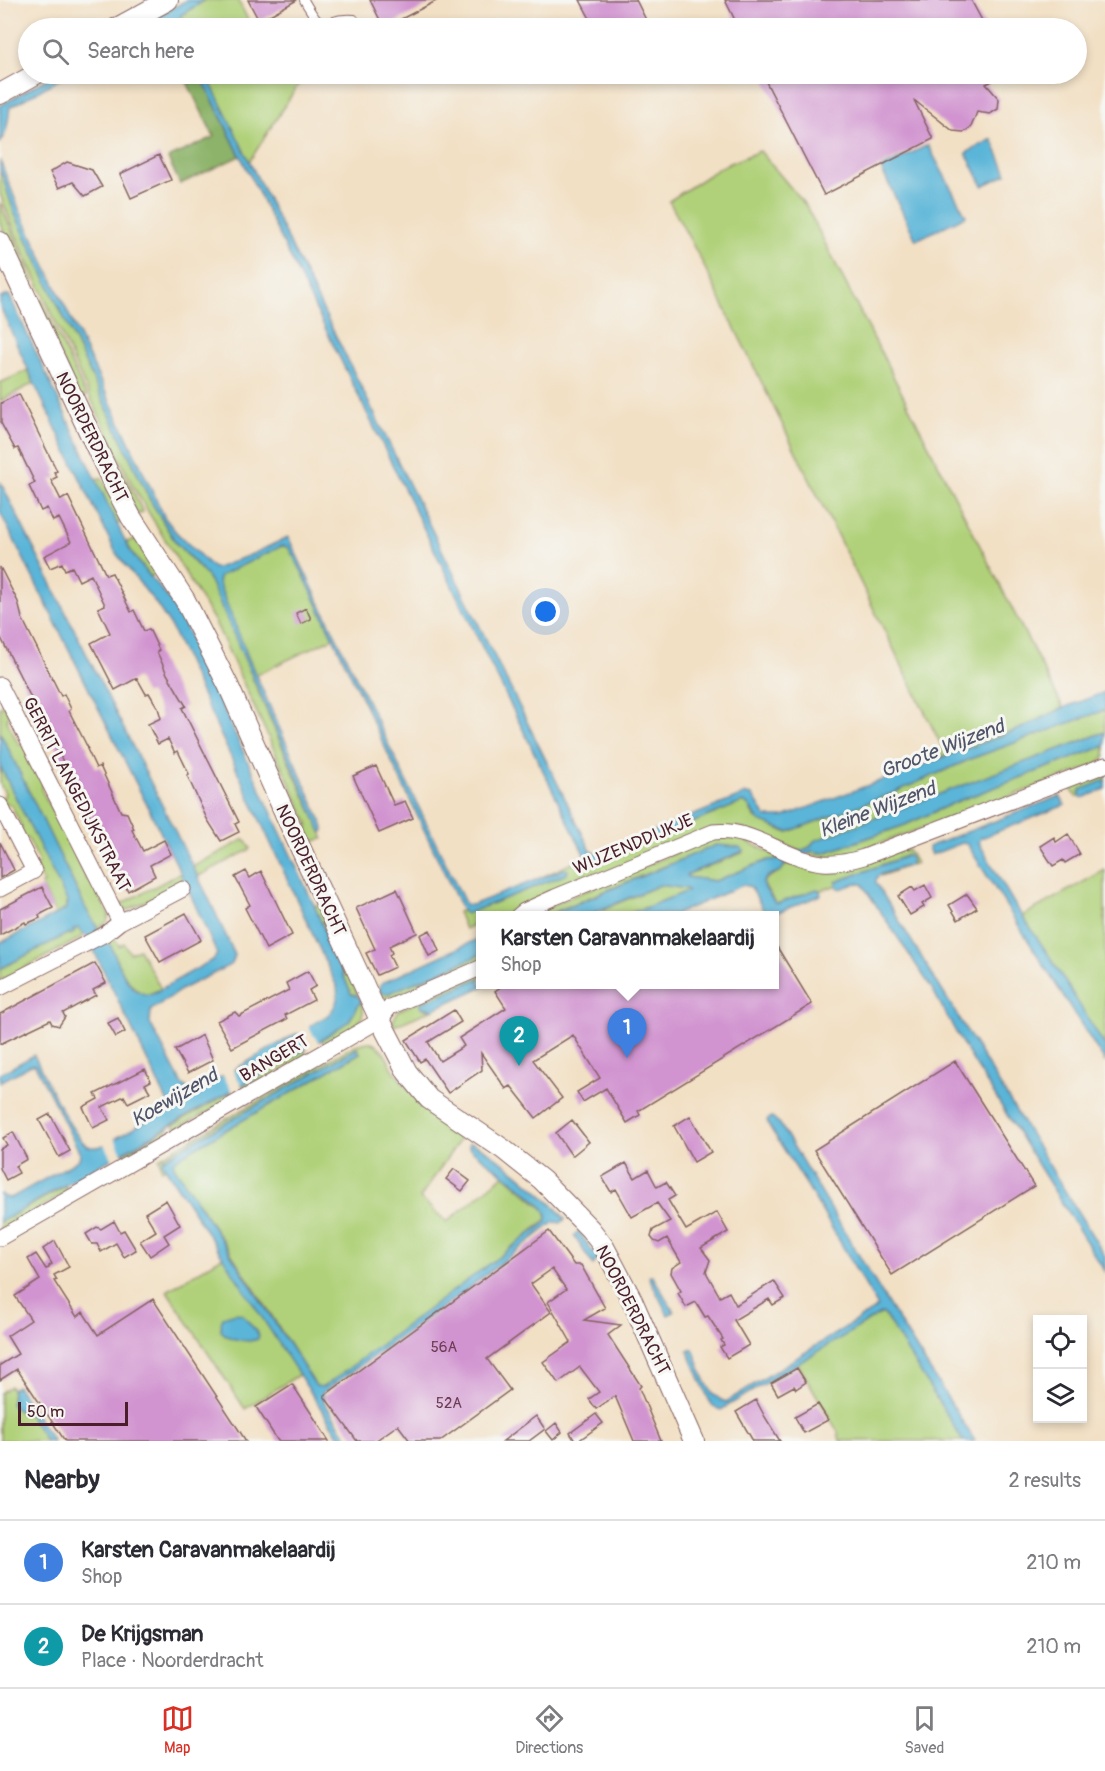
<!DOCTYPE html>
<html lang="en">
<head>
<meta charset="utf-8">
<style>
  body { margin:0; font-family:Pangolin,sans-serif; background:#f2f2f3; color:#2b2b33 }
  .controls { position:absolute; right:18px; bottom:18px; display:grid; overflow:hidden; border-radius:0px; box-shadow:0 3px 9px #0003 }
  .controls button { width:54px; height:54px; display:grid; place-items:center; padding:0; border:0; border-bottom:2px solid #e1e1e2; background:#fff; color:#2b2b33; font:30px sans-serif }
  .scale { position:absolute; left:18px; bottom:15px; width:110px; box-sizing:border-box; padding-left:6px; border:3px solid #4a1f2b; border-top:0; font-size:16px; line-height:21px; white-space:nowrap; color:#4a1f2b; -webkit-text-stroke:4px #f6f6f2; paint-order:stroke }
  .you { position:absolute; left:546px; top:612px; width:21px; height:21px; margin:-15px; border:4px solid #fff; border-radius:50%; background:#1a73e8; box-shadow:0 0 0 9px #1a73e833 }
  .badge { display:grid; place-items:center; width:39px; height:39px; border-radius:50%; background:#d93025; color:#fff; font-size:20px; font-weight:700 }
  .pin { position:absolute; translate:-50% -50px; filter:drop-shadow(0 2px 3px #0008) }
  .pin::after { content:''; position:absolute; top:32px; width:21px; height:18px; background:inherit; clip-path:polygon(0 0,100% 0,50% 100%) }
  .popup { position:absolute; left:476px; top:911px; width:303px; height:78px; box-sizing:border-box; display:grid; place-content:center; border-radius:0px; background:#fff; filter:drop-shadow(0 2px 4px #0005); font-size:20px; white-space:nowrap; color:#7c7c81 }
  .popup b { font-size:22px; color:#2b2b33 }
  .popup::after { content:''; position:absolute; left:50%; top:100%; margin-left:-12px; border:12px solid transparent; border-top-color:#fff }
  .list { margin:0; padding:0; list-style:none }
  h2 { display:flex; justify-content:space-between; align-items:center; height:78px; margin:0; padding:0 24px; font-size:26px }
  h2 small { font-size:20px; font-weight:400; color:#7c7c81 }
  .list li { display:grid; grid-template-columns:39px 1fr auto; gap:18px; align-items:center; box-sizing:border-box; height:84px; padding:0 24px; border-top:2px solid #e1e1e2 }
  .list b { display:block; font-size:22px; white-space:nowrap }
  .list p { margin:0; font-size:20px; white-space:nowrap; color:#7c7c81 }
  .list em { font-size:20px; font-style:normal; color:#7c7c81 }
  .icon { flex:none; width:33px; height:33px; fill:none; stroke:currentColor; stroke-width:2; stroke-linecap:round; stroke-linejoin:round }
  .map { position:relative; flex:none; width:1105px; height:1441px; overflow:hidden }
  .search { position:absolute; background:#fff; box-shadow:0 3px 9px #0003; left:18px; right:18px; top:18px; height:66px; display:flex; align-items:center; gap:15px; box-sizing:border-box; padding:0 21px; border-radius:33px; color:#7c7c81; font-size:22px }
  .sheet { height:246px; background:#fff }
  nav { display:flex; justify-content:space-around; align-items:center; box-sizing:border-box; height:84px; border-top:2px solid #e1e1e2; background:#fff; font-size:16px; color:#7c7c81 }
  nav a { display:grid; justify-items:center; gap:3px }
  nav .on { color:#d93025 }
  .map>svg:first-child { display:block }
</style>
</head>
<body>
<div class="map">
<svg width="1105" height="1441" viewBox="0 0 1105 1441">
  <rect width="100%" height="100%" fill="#f6f6f2"/>
  <filter id="ink" filterUnits="userSpaceOnUse"><feTurbulence type="fractalNoise" baseFrequency=".0167" numOctaves="2"/><feDisplacementMap in="SourceGraphic" scale="12" xChannelSelector="R" yChannelSelector="G"/><feConvolveMatrix kernelMatrix="1 2 1 2 8 2 1 2 1" color-interpolation-filters="sRGB"/></filter>
  <filter id="wash" filterUnits="userSpaceOnUse"><feTurbulence type="fractalNoise" baseFrequency=".008" numOctaves="4" result="noise"/><feDisplacementMap in="SourceGraphic" scale="24" xChannelSelector="R" yChannelSelector="G"/><feGaussianBlur stdDeviation="1.35" result="paint"/><feColorMatrix in="noise" values="0 0 0 0 0 0 0 0 0 0 0 0 0 0 0 0 0 1.4 0 .05"/><feComposite in="paint" operator="in"/></filter>
  <g filter="url(#wash)">
    <rect width="100%" height="100%" fill="#f2e0c5"/>
    <path fill="#b0d179" stroke="#7d7852" stroke-width="1.5" d="M205,0h33l14,28h-69l-3,-6 1,-7z
      M206,74h105l-10,6 -52,82z
      M760,151l46,55 257,502 -41,20 -81,29 1,-10 -241,-487 -32,-59 52,-34z
      M0,169l14,43 136,288 26,43 31,33 82,-35 44,97 -81,39 42,97 28,58 1,7 -13,3 -8,-9 6,-4v-6l-93,-201 -80,-132 -45,-93 -74,-162 -16,-41z
      M0,203l33,78 -6,3 -27,-61z
      M40,300h2l44,96 -6,3 -42,-93z
      M28,370l6,13 -34,18v-18z
      M94,414l49,98 -5,3 -48,-94z
      M99,478h3l21,43 -6,3 -21,-44z
      M136,539l21,32 -6,6 -18,-23 -7,-12z
      M4,705l5,10 -2,6 11,22 6,2 19,38 -2,6 12,23 5,1 20,39 -2,6 11,22 6,2 16,33 -2,7 -9,6 -11,-17 -87,-179v-25z
      M1105,710v22l-291,109 -4,6 -10,4 -63,-24 -224,85 -3,3 -30,1v7l-15,6 -7,-17 43,-16 84,-39 2,5 4,2 152,-62 5,3 7,13 30,14h3l105,-39 80,-35z
      M1105,746v11l-14,10 -254,92 -31,-5 7,-3 11,2 81,-28 53,-24z
      M272,757h2l28,64 -3,5 -29,-63z
      M0,766l67,134 -2,10 -9,5 -15,-31 3,-1 -9,-15 4,-7 -11,-22 -8,-2 -1,-3 3,-7 -11,-22 -8,-2 -1,-3 3,-7 -5,-9z
      M1105,769v11l-26,12v4l-3,1 -8,-14z
      M714,837h24l45,22 -15,1 -53,21 -28,-4 -1,-2 56,-22 -26,-8 -169,70 -21,1z
      M245,839l5,9 -1,2 -52,27 -5,-10z
      M902,849l2,2 4,-2 8,14 -35,13 -2,-1 31,-10 -2,-10 -72,27 1,3 -17,6 -3,-2 -38,14h-4l-12,-20c5,-8 12,-7 18,-13 5,-5 6,-7 13,-11l15,7z
      M1105,870v176l-83,-130z
      M181,873l5,10 -61,28 -4,-7z
      M660,885l27,4 1,2 -61,24 -39,1z
      M314,905l6,1 38,90 -7,-2 -1,-3z
      M79,928l5,7 -5,4 -79,42v-12l69,-36 1,2 2,-4z
      M114,937l5,9 5,-3 6,10 9,-4 22,40 -15,6c-18,-4 -31,-38 -40,-53z
      M480,954v8l-86,35 -15,1 -2,-3 4,-2h8l65,-26z
      M480,972v6l-23,9 -37,18 5,4h9l-40,17 -1,-5 5,-10z
      M361,1001c11,23 -20,34 -36,43l-3,-4 -4,2 31,-21z
      M368,1042c16,3 19,18 27,30 17,25 43,46 65,67l-40,59 27,24 57,-47 41,35 2,9 -49,39 -138,103 -27,19 -10,7h-5l-4,-3 -47,-76 -92,-140 -2,-6 11,-8 176,-101 -3,-5 -194,111 1,9 -3,2 -2,-12 196,-113z
      M308,1048l-3,3 2,4 -62,36 -3,-5z
      M233,1091l-4,3 3,5 -56,30 -3,-4z
      M168,1128v5l-40,25 -5,-4z
      M66,1186v7l-66,38v-9z
      M224,1256l76,118 -55,35 -78,-118z
      M880,1314h4l3,3 76,124h-123l-2,-9 -41,-70z
      M10,1386l2,3 -1,8 9,16 9,2 17,26h-46v-48z"/>
    <path fill="#8cb369" stroke="#6b694a" stroke-width="1.5" d="M183,74h17l40,82 -60,28 -12,-26 46,-21z"/>
    <path fill="#5ab5d8" stroke="#526a82" stroke-width="1.5" d="M187,0h18l-24,15 -1,7 3,6h-6l-4,-7h-3l-17,7h-16z
      M55,74h8l1,3 -54,30c-2,13 -2,25 -10,36v-37z
      M200,74h6l385,777 7,3 148,-60 6,1 14,22h17l239,-89 41,-20 42,-16v18l-132,48 -80,35 -105,39 -29,-11 -11,-16 -5,-3 -154,62z
      M992,139l15,35 -24,12 -17,-33z
      M928,145l38,71 -50,24 -35,-72z
      M0,160l19,49 146,309 11,14 37,36h4l38,-15 33,-16 178,368h6l92,-36 4,1 -1,4 -101,40 -3,-2 -161,-340 -14,-25 -6,-1 -62,30 -2,6 33,82 73,164v3l-3,1 -111,-251 -8,-11 -26,-27 -26,-43 -136,-288 -14,-43z
      M9,295l119,252c16,26 39,45 54,72l132,286 36,86 1,3 7,2 3,5 -12,20 -31,21 -318,180v-28l4,3 7,1 59,-33 9,-6 1,-6 -45,-88h-4l-31,17v-8l34,-19c9,18 39,84 54,91 6,3 12,1 18,-2l60,-34 3,-5 -76,-156 -7,-14h-2l-5,-7 -6,2 1,3 -4,2 -1,-2 -69,36v-26l65,-33 3,-7 -68,-137v-34l87,179 19,31 5,4c8,17 18,53 41,48l62,-35 3,-5 -38,-85 -179,-357v-31l209,418 26,56 -3,9 -48,24 -33,22 -1,13 32,61 9,7 10,-2 8,-5 118,-68c9,-9 12,-17 10,-29l-167,-362 -13,-20 -41,-52 -82,-170 -34,-77v-8z
      M1105,732v14l-147,55 -53,24 -81,28 -12,-2 -26,12 -5,8 -13,5 -5,6 1,5 11,16h4l38,-14 3,2 1,4 -50,20h-5l-15,-28 -8,-2 -69,30h-47l61,-24 -1,-2 -27,-4 -72,30 -41,1 169,-71 24,2 4,4 -58,24 1,2 28,4 53,-21 16,-1 26,-12 4,-6z
      M1105,780v9l-22,9 -3,-2v-6z
      M1060,796l5,9 -84,33 -2,5 37,64 32,47 57,92v16l-138,-218 -5,-1 -31,12 -3,-8z
      M909,855l3,6 -2,4 -31,10 -3,4v4l229,373v16l-143,-229 -31,-56 -69,-103 -6,-1 -15,6 -4,-2 -1,-5z
      M480,938v16l-7,4 -84,35h-8l-2,-6 3,-4z
      M480,978v6l6,1 -52,24 -13,-2v-4z
      M357,1048l3,5 -176,101 -11,8 2,6 141,218 7,1 10,-7 213,-158c1,-4 2,-5 0,-9 -5,-14 -63,-54 -77,-65v-5c19,2 83,59 96,76l-4,4 -7,-1 -92,71 -140,100 2,9 26,39h-8l-180,-278 1,-4z
      M772,1117l8,7 110,183 85,134h-12l-79,-127h-4l-159,96 -8,-3 -4,-7 -21,-49 5,-2c8,18 13,47 33,53l152,-95 -70,-120 -39,-61 -2,-6z
      M579,1232l19,27 -5,6 -19,-29z
      M652,1275l22,37 -6,3 -19,-38z
      M236,1313l7,2 16,20 -1,4c-11,4 -28,1 -37,-8v-7l2,-7z
      M17,1386l36,55h-7l-17,-26 -14,-6 -4,-5 1,-15z"/>
    <path fill="#f2e0c5" d="M310,1023v7l10,14 -12,7 -7,-17 -7,-2z
      M232,1068l11,20 -9,6 -12,-20z
      M114,1137l9,18 -11,5 -9,-18z"/>
    <g id="blocks">
      <path fill="#d194d0" d="M248,0h49l-38,21z
        M370,0h68l-54,28z
        M580,0h56l14,28h-55z
        M725,0h246l15,28h-247z
        M762,74h244l-20,10 13,15 -1,10 -8,5 -13,-2 -6,15 -7,5 -11,-1 -39,-31 19,39 -109,56z
        M159,155l12,25 -40,18 -11,-24z
        M67,162l25,8 10,17 -17,9 -12,-14 -14,6 -9,-16z
        M19,394l38,77 -3,1 3,5 -6,3 10,20 7,-4 38,79 6,-2 19,39 3,-2 10,21 5,-2 10,21 -2,2 10,22 19,32 -4,2 57,114 -4,2 4,8 -18,9 -14,-22 -20,-44 2,-1 -11,-23 -3,2 -7,-14 -10,5 -10,-20 13,-6 -3,-10 -9,-15 -3,1 -9,-16 -22,12 -24,-47 19,-10 -12,-25 7,-3 -14,-30 -12,6 -7,-14 -7,3 -3,-7 -12,5 -6,-12 27,-14 -12,-24 -6,3 -6,-13 -6,3 -12,-25 6,-3 -17,-35 -3,1 -14,-26v-20z
        M0,567l18,35 4,16 39,78 3,-2 7,15 -2,2 19,37 -1,1 9,19 4,-2 21,46 6,1 7,16 -2,1 11,21 21,-11 7,14 -21,11 5,11 -27,15 -128,-255z
        M306,608l5,11 -10,5 -5,-11z
        M376,766l18,39 11,-4 8,17 -34,15 -26,-57z
        M1068,834l12,20 -15,9 -2,-3 -10,6 -13,-20 14,-9 2,5z
        M0,842l14,28 -14,8z
        M246,871l4,7 11,-7 31,64 -26,14 -21,-41 5,-3 -15,-28z
        M925,885l7,13 -10,6 2,3 -14,8 -12,-19 14,-9 3,4z
        M42,887l11,21 -14,7 1,3 -14,6 -1,-2 -25,13v-26z
        M397,889l20,44 -28,13 3,7 -3,2 6,12 -18,8 -11,-22 9,-4 -19,-41z
        M967,894l10,14 -19,12 -9,-15z
        M186,913l15,27 -41,22 -15,-27z
        M430,930l9,21 -10,5 -9,-21z
        M774,942l38,62 -174,107 2,4 -13,8 -21,-35 -23,14 -6,-10 23,-14 -27,-43 -40,25 29,38 -26,20 -25,-32 -5,3 -25,-36 1,17 -34,23 -23,-34 -5,3 -14,-22 48,-30 7,12 -33,20 12,19 24,-15 -5,-8 47,-30 -11,-17 10,-7h269z
        M95,963l11,20 -13,7 3,5 -33,18 2,4 -6,9 -7,-2 -2,-4 -50,24v-30z
        M308,971l8,15 -7,4 5,10 -29,15 2,4 -55,29 -15,-27 18,-9 4,4 50,-26 -3,-7z
        M118,1018l7,14 -9,5 -8,-14z
        M202,1035l11,25 -25,13 -13,-23z
        M955,1061l79,125 -142,89 -78,-125z
        M145,1069l6,12 -6,3 5,8 -22,11 -4,-7 -22,11 7,13 -16,8 -10,-21 15,-8 -3,-5z
        M50,1114l20,37 -11,6 -20,-37z
        M690,1116l21,36 -17,10 -20,-36z
        M572,1120l17,22 -17,14 -16,-23z
        M13,1132l14,27 -12,7 4,7 -13,7 -6,-12v-19l7,-4 -4,-7z
        M626,1163l9,15 13,-8 9,17 9,-5 9,14 -7,4 18,30 31,-18 11,20 -27,16 9,12 -4,12 14,25 9,-5 7,13 38,-24 11,17 -12,7 -4,-6 -35,21 15,25 -22,13 -7,-11 4,-2 -3,-5 2,-1 -15,-23 -3,1 -9,-15 -10,5 -8,-14 3,-2 -10,-18 1,-5 9,-6 -14,-24 -8,5 -5,-2 -3,-4 2,-7 17,-9 -13,-18 -25,14 -16,-28 -5,3 -9,-15z
        M454,1169l16,12 -8,10 -16,-12z
        M166,1200l14,25 -16,10 5,8 -19,13 -10,-15 16,-10 -11,-18z
        M114,1221l6,11 4,-2 12,20 -12,7 -8,-14 -15,9 -4,-8h-5l-6,-10 11,-7 4,2z
        M549,1231l25,34h7l24,43 -21,12 37,5 -13,10 33,51 -2,2 22,53h-27l-19,-45 -19,13 -7,-10 10,-7 -19,-25 -22,16 -15,-21 28,-20 -23,-40 18,-13 -14,-20 -21,15 20,28 -64,47 23,31 -70,51h-30l-12,-16 -23,16h-18l-33,-45z
        M55,1241l14,26 -15,8 3,5 -3,1 23,36 6,-5 15,23 55,-36 93,142h-181l-48,-72 -17,11v-15l18,-11 -11,-18 24,-16 -16,-24 25,-16 -12,-21 8,-5 10,15 3,-1v-2l3,-2 -9,-15z
        M797,1368l9,14 -10,7 -2,-3 -16,9 -7,-12z
        M292,1384l19,29 18,28h-51l-22,-34z
        M756,1400l9,17 15,24h-27l-17,-29z
        M818,1404l10,16 -24,13 -9,-16z
        M596,1414l7,9 -25,18h-3l-5,-8z
        M536,1416l9,13 -16,12h-26z
        M556,1423l6,9 -9,8 -7,-9z"/>
    </g>
  </g>
  <g filter="url(#ink)">
    <use href="#blocks" fill-opacity="0" stroke="#856361" stroke-width="1.5"/>
    <g fill="none" stroke-linecap="round" stroke-linejoin="round">
      <defs>
        <path id="service" d="M304,0c23,41 18,15 50,19"/>
        <path id="minor" d="M0,685l120,237
          M0,805l34,66 -34,18
          M518,916l6,-5 31,-14 158,-65c40,-5 71,27 110,31 14,1 28,-2 41,-6l241,-92
          M0,988l105,-54 15,-12 63,-33
          M0,1238l380,-218 10,-13 90,-39"/>
        <path id="tertiary" d="M117,28l51,-28
          M0,94l36,-20
          M0,242l114,243 17,32 54,83 43,85 67,151 85,184 27,52 22,27 74,50 39,31 48,49 14,18 28,53 62,141"/>
      </defs>
      <use href="#service" stroke="#856361" stroke-width="10"/>
      <use href="#minor" stroke="#856361" stroke-width="17"/>
      <use href="#tertiary" stroke="#856361" stroke-width="22"/>
      <use href="#service" stroke="#fff" stroke-width="8"/>
      <use href="#minor" stroke="#fff" stroke-width="15"/>
      <use href="#tertiary" stroke="#fff" stroke-width="20"/>
    </g>
  </g>
  <g text-anchor="middle" stroke-width="6" stroke-linejoin="round" paint-order="stroke">
    <g font-size="15" fill="#6c3c54">
      <text x="444" y="1352">56A</text>
      <text x="449" y="1408">52A</text>
    </g>
    <g font-size="18" fill="#4a1f2b" stroke="#f6f6f2">
      <text transform="translate(92 437) rotate(64)" y="6">NOORDERDRACHT</text>
      <text transform="translate(77 794) rotate(63)" y="6">GERRIT LANGEDIJKSTRAAT</text>
      <text transform="translate(633 844) rotate(-23)" y="6">WIJZENDDIJKJE</text>
      <text transform="translate(311 870) rotate(65)" y="6">NOORDERDRACHT</text>
      <text transform="translate(274 1058) rotate(-30)" y="6">BANGERT</text>
      <text transform="translate(633 1310) rotate(63)" y="6">NOORDERDRACHT</text>
    </g>
    <g font-size="20" font-style="italic" fill="#505468" stroke="#f6f6f2">
      <text transform="translate(942 748) rotate(-21)" y="7">Groote Wijzend</text>
      <text transform="translate(877 809) rotate(-21)" y="7">Kleine Wijzend</text>
      <text transform="translate(174 1097) rotate(-30)" y="7">Koewijzend</text>
    </g>
  </g>
</svg>
<div class="controls">
<button><svg class="icon" aria-label="locate" viewBox="0 0 24 24"><circle cx="12" cy="12" r="6"/><path d="M12 2v4M12 18v4M2 12h4M18 12h4"/></svg></button>
<button><svg class="icon" aria-label="layers" viewBox="0 0 24 24"><path d="M12 4l9 5-9 5-9-5zM3 14l9 5 9-5"/></svg></button>
</div>
<div class="scale">50 m</div>
<div class="you"></div>
<div class="pin badge" style="left:627px;top:1058px;background:#3f7fe0">1</div>
<div class="popup"><b>Karsten Caravanmakelaardij</b>Shop</div>
<div class="pin badge" style="left:519px;top:1066px;background:#0f9aa8">2</div>
<div class="search"><svg class="icon" aria-label="search" viewBox="0 0 24 24"><circle cx="10" cy="10" r="6"/><path d="M15 15l6 6"/></svg>Search here</div>
</div>
<section class="sheet">
<h2>Nearby<small>2 results</small></h2>
<ul class="list">
<li><span class="badge" style="background:#3f7fe0">1</span><div><b>Karsten Caravanmakelaardij</b><p>Shop</p></div><em>210 m</em></li>
<li><span class="badge" style="background:#0f9aa8">2</span><div><b>De Krijgsman</b><p>Place · Noorderdracht</p></div><em>210 m</em></li>
</ul>
</section>
<nav>
<a class="on"><svg class="icon" aria-label="map" viewBox="0 0 24 24"><path d="M3 6l6-2 6 2 6-2v14l-6 2-6-2-6 2zM9 4v14M15 6v14"/></svg>Map</a>
<a><svg class="icon" aria-label="directions" viewBox="0 0 24 24"><path d="M12 3l9 9-9 9-9-9zM9 14v-3h6M13 9l2 2-2 2"/></svg>Directions</a>
<a><svg class="icon" aria-label="saved" viewBox="0 0 24 24"><path d="M7 4h10v16l-5-4-5 4z"/></svg>Saved</a>
</nav>
</body>
</html>
